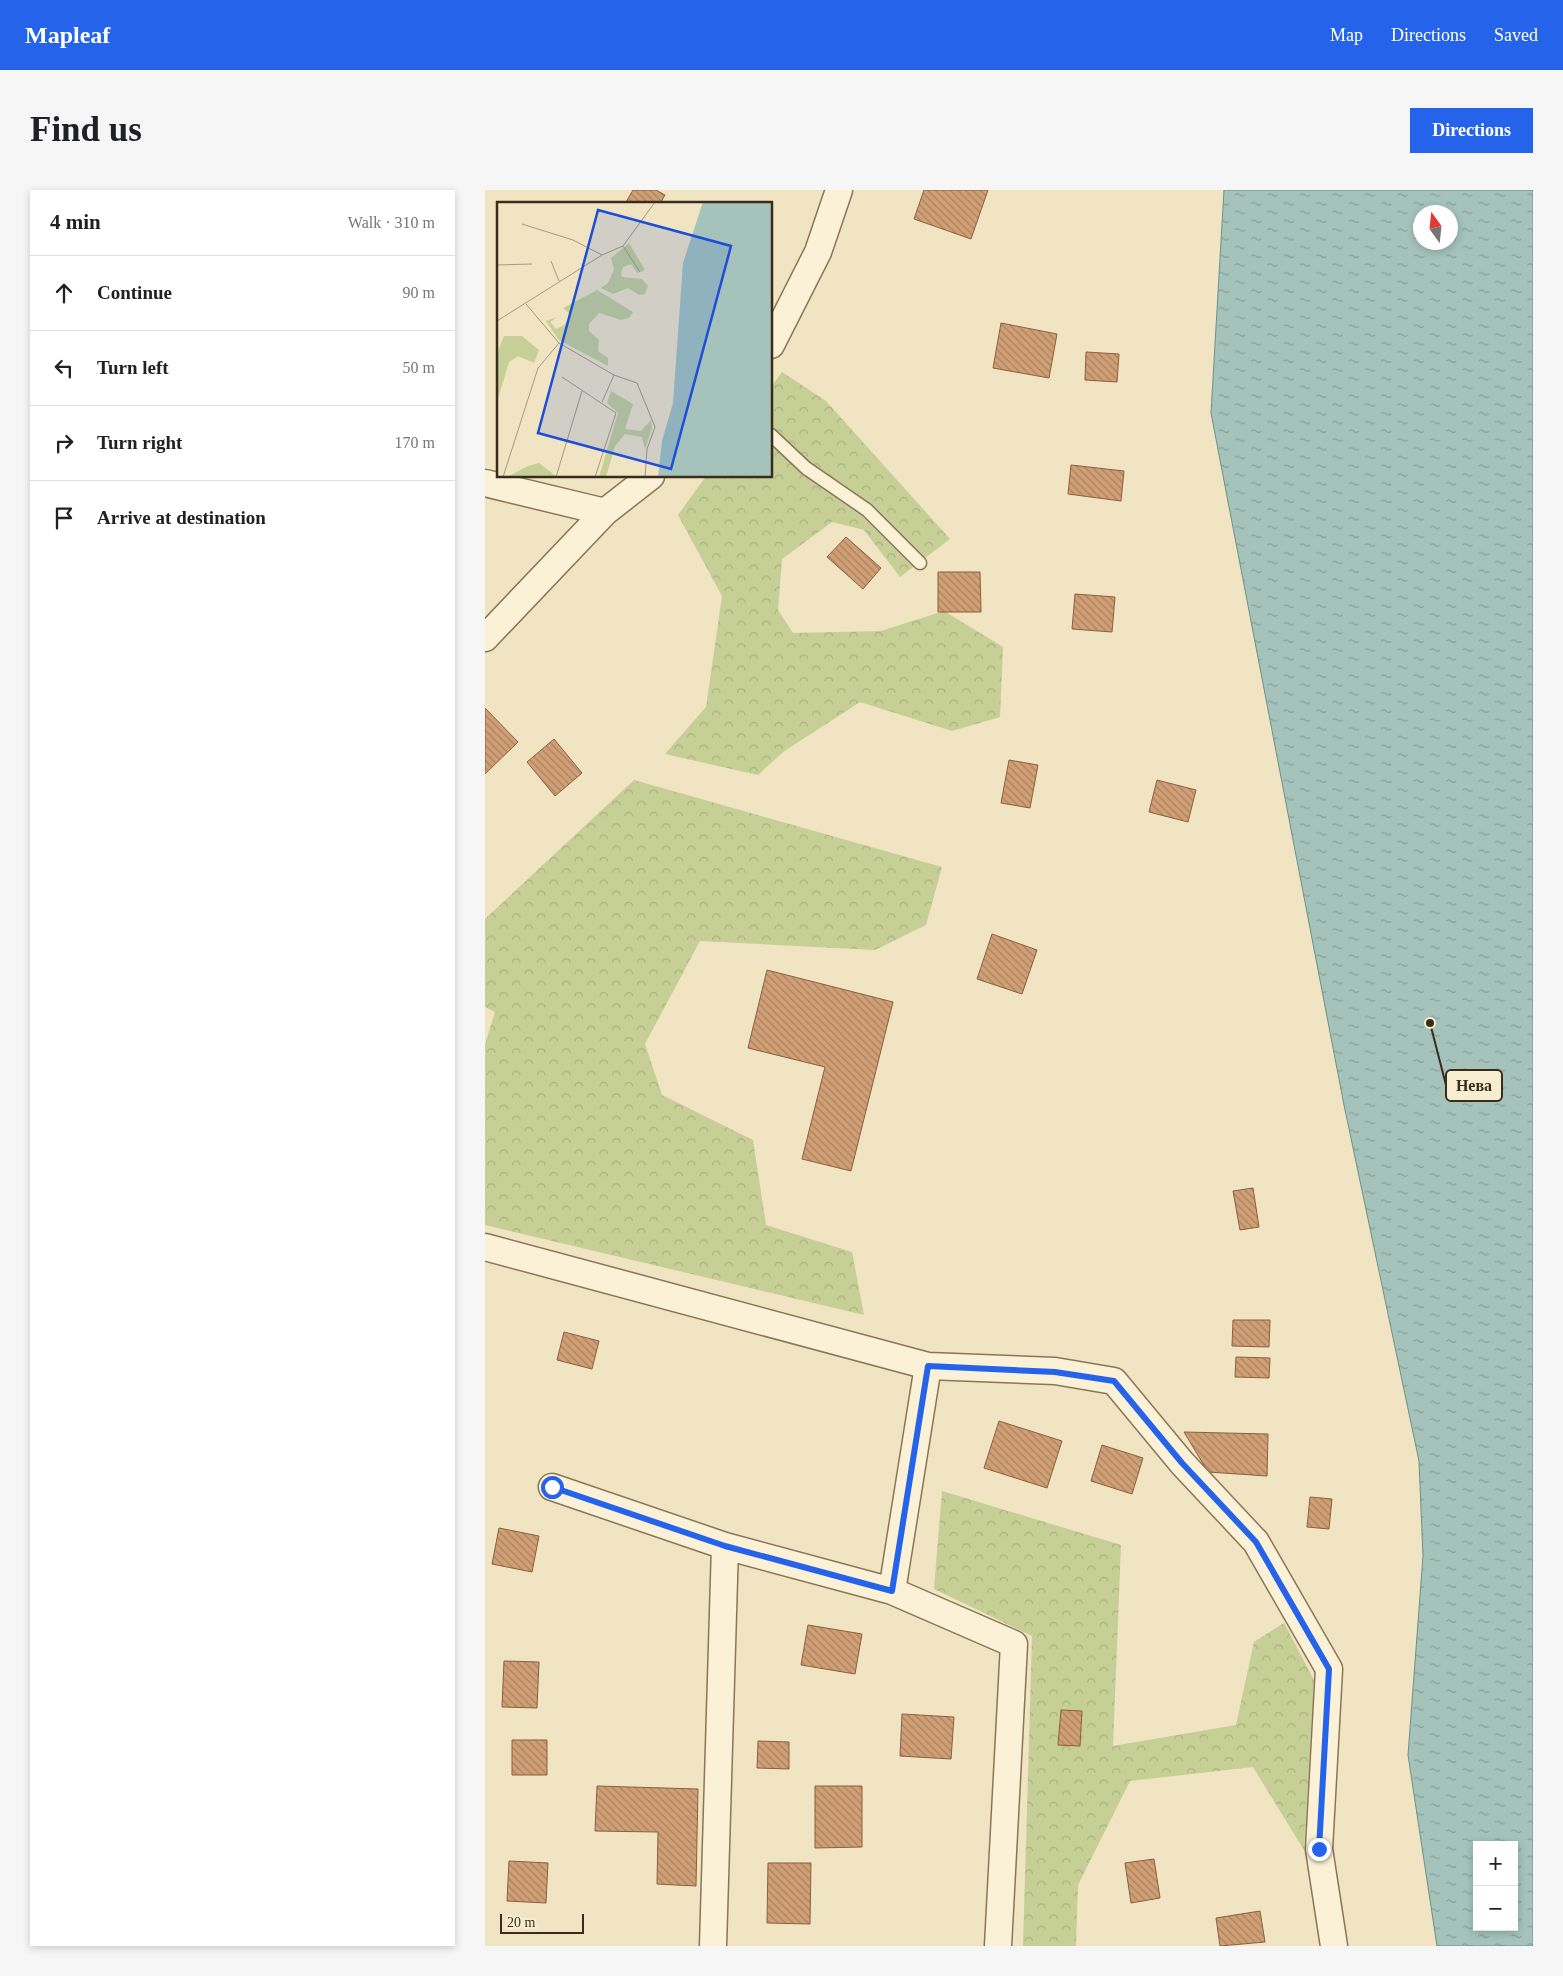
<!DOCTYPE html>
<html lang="en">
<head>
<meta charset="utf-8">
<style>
  body { margin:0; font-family:"Times New Roman",serif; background:#f6f6f6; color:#202124 }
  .controls { position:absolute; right:15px; bottom:15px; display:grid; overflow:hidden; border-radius:0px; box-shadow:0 2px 8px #0003 }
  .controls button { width:45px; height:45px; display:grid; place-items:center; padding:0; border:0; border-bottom:1px solid #e0e0e0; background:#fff; color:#202124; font:25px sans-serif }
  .compass { position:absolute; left:928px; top:15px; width:45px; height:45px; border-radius:50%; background:#fff; box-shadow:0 2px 8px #0003; rotate:345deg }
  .scale { position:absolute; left:15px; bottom:12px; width:84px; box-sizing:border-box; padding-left:5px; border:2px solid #3a2c1d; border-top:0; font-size:14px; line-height:18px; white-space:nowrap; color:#3a2c1d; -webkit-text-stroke:4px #f7eed2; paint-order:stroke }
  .stop { position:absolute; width:15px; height:15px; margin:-11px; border:4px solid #2563eb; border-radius:50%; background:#fff }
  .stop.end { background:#2563eb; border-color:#fff; box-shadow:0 1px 5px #0008 }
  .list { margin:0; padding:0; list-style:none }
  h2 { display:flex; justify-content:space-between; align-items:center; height:65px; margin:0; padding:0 20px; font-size:21px }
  h2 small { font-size:16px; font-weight:400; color:#757577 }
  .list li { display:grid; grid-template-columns:32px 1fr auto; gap:15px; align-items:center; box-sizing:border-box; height:75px; padding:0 20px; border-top:1px solid #e0e0e0 }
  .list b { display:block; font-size:19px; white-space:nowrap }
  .list em { font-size:16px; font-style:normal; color:#757577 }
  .icon { flex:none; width:28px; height:28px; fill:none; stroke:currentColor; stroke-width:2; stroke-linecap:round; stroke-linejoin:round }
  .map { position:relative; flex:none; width:1048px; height:1756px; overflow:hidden; border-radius:0px }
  header { display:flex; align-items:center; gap:30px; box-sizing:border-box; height:70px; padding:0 25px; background:#2563eb; color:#fff }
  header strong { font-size:24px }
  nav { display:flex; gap:28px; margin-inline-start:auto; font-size:18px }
  .intro { display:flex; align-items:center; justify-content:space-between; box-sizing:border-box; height:120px; padding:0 30px }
  h1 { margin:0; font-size:35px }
  .button { padding:12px 22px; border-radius:0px; background:#2563eb; color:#fff; font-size:18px; font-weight:700 }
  main { display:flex; gap:30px; padding:0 30px }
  aside { flex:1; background:#fff; border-radius:0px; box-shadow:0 2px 8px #0003 }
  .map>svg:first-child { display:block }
</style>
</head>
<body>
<header>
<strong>Mapleaf</strong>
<nav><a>Map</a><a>Directions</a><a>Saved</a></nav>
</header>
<div class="intro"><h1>Find us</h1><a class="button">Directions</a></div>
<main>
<aside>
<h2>4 min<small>Walk · 310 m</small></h2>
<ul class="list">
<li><svg class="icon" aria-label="ahead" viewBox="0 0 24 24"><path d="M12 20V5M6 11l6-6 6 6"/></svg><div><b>Continue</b></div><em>90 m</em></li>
<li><svg class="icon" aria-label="left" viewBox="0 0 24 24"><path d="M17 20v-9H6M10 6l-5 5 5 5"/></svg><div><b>Turn left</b></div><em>50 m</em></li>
<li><svg class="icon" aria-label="right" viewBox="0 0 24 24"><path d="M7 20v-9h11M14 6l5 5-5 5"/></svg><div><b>Turn right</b></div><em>170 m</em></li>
<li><svg class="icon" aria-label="arrive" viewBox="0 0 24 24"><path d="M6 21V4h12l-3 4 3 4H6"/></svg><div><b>Arrive at destination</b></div></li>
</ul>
</aside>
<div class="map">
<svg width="1048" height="1756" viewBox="0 0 1048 1756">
  <defs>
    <pattern id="forest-crowns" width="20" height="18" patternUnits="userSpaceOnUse" patternTransform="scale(1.25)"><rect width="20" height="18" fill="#c6cf95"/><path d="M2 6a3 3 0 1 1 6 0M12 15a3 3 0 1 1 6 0" fill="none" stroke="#abb280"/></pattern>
    <pattern id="water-ripples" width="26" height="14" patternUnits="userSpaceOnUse" patternTransform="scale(1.25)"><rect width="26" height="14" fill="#a5c3bb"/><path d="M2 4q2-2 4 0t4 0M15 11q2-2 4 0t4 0" fill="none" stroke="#879f97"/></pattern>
    <pattern id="building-back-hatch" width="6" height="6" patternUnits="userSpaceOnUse" patternTransform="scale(1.25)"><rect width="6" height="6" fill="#d09f76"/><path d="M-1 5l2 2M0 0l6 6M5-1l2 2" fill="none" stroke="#aa8260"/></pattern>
  </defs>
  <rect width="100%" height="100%" fill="#f0e4c2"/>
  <path fill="url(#forest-crowns)" d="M297,182l44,29 124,138 -50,38 -36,-47 -32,-8 -50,37 -4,51 15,23 88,-2 63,-20 59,36 -3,70 -48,14 -92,-29 -77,50 -25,23 -93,-21 41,-47 16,-111 -44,-81 28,-39h65v-89z
    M149,590l308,87 -16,58 -51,25 -175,-9 -55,103 17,51 91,45 13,85 86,27 12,63 -379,-90v-181l10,-32 -10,-5v-88z
    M457,1301l179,54 -8,201 123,-21 18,-83 30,-19 30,57 -10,170 -51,-83 -123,14 -52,104 -2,61h-53l9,-310 -98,-47z"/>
  <path fill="url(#water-ripples)" stroke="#6b9189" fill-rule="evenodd" d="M739,0h309v1756h-96l-29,-191 15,-199 -4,-95 -75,-356 -133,-692zM936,22h30v30h-30zM992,1655h37v82h-37z"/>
  <path fill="url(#building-back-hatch)" stroke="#8c5f3d" d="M148,0h23l9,5 -5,9h-35z
    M439,0h64l-17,49 -57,-20z
    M516,133l56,11 -8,44 -56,-10z
    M601,162l33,2 -2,28 -32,-2z
    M586,275l53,6 -3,30 -53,-7z
    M361,347l35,31 -18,21 -36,-32z
    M453,382h42l1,40h-43z
    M590,404l40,3 -3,35 -40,-3z
    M0,518l33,34 -33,32z
    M69,549l28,34 -27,23 -28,-34z
    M524,570l29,5 -8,43 -29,-5z
    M672,590l39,10 -8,32 -39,-10z
    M507,744l45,16 -15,44 -45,-15z
    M282,780l126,32 -42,169 -49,-12 23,-92 -77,-19z
    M768,998l6,39 -19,3 -7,-39z
    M748,1130h37l-1,27 -37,-1z
    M79,1142l35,9 -7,28 -35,-9z
    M751,1167l34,1 -1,20 -34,-1z
    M514,1231l63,20 -15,47 -63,-20z
    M699,1242l84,2 -1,42 -59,-4z
    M617,1255l41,13 -11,36 -41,-13z
    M825,1307l22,2 -3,30 -22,-2z
    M14,1338l40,8 -7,36 -40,-8z
    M323,1435l54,9 -7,40 -54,-9z
    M19,1471l35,1 -2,46 -35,-1z
    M576,1520l21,1 -2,35 -22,-1z
    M417,1524l52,3 -3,42 -51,-3z
    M27,1550h35v35h-35z
    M273,1551l31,1v27l-32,-1z
    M112,1596l101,3 -2,97 -39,-2 1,-52 -63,-1z
    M330,1596h47v61l-47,1z
    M669,1669l6,39 -29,5 -6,-40z
    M24,1671l39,2 -2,40 -39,-2z
    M283,1673h43l-1,61 -43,-1z
    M775,1721l5,31 -45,4 -4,-28z"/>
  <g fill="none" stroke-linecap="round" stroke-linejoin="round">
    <defs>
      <path id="lane" d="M286,245l35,33 61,42 53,53"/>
      <path id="street" d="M286,155l47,-93 21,-62
        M0,293l120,29
        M0,448l120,-126 46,-36
        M0,1057l443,119 127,5 59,10 68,82 74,79 73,127 -10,180 15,97
        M67,1297l173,59 167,45 122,53 -16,302
        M407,1401l36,-225
        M228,1756l12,-400"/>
    </defs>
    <use href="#lane" stroke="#8b7558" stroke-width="15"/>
    <use href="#street" stroke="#8b7558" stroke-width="29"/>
    <use href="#lane" stroke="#faf1d6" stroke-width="12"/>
    <use href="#street" stroke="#faf1d6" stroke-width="26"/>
  </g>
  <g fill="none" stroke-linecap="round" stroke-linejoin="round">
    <path stroke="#2563eb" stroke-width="6" d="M67,1297l173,59 167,45 36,-225 127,6 59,9 68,82 74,79 73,127 -10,180"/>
  </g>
  <g transform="translate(12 12)">
    <rect width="275" height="275" fill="#f0e4c2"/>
    <path d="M132,41l16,27 -8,3 -6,-9 -8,3 -2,6 1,4 20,2 6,7 -3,8 -6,1 -11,-7 -15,6 -12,-6 7,-5 6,-13 -3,-12zM100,88l36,22 -4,6 -8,2 -22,-7 -10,11v7l10,9 -1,11 10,7v8l-49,-26 -13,-19 11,-4 -7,5 6,7 8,-4 7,-10 -8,-7zM7,134h18l17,14 -5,13 -16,-7 -9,6 -12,40v-49zM114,189l22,13 -8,25 16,2 10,-11 1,8 -7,21 -3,-12 -17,-3 -10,12 -9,31h-7l19,-64 -11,-10zM42,261l18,14h-50l21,-11z" fill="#c6cf95"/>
    <path d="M206,0h69v275h-114l4,-36 11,-38 10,-140z" fill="#a5c3bb"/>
    <path fill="none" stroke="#a5c3bb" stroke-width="2.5" d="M221,275l54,-269"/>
    <path fill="none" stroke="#a79a80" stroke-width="1" d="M25,22l51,16 29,15M126,44l17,26M54,59l8,20M0,63l35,-1M29,102l33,39 55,32 23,8 18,44 -8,22 -2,28M0,119l105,-66 21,-9 32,-44M65,175l54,36 -21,64M105,200l12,-27M6,275l35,-109 21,-25M59,275l26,-86"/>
    <path fill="#1d4ed8" fill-opacity="0.15" stroke="#1d4ed8" stroke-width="2.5" d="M101,8l133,36 -60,223 -133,-36z"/>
    <rect width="275" height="275" fill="none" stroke="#3a2c1d" stroke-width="2.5"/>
  </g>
  <path fill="none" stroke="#3a2c1d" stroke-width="2" d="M945 833L961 895"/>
  <circle fill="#3a2c1d" stroke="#f7eed2" stroke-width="2" cx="945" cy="833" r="5"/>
  <rect fill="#f7eed2" stroke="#3a2c1d" stroke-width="2" x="961" y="880" width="56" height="31" rx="5"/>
  <g font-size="16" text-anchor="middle" font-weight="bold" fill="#3a2c1d">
    <text x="989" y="901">Нева</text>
  </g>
</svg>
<div class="controls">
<button>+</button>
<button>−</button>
</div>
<svg class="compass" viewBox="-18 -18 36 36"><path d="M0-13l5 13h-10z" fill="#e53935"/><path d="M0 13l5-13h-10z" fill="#757577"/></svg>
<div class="scale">20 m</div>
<div class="stop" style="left:67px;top:1297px"></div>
<div class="stop end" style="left:834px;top:1659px"></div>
</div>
</main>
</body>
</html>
